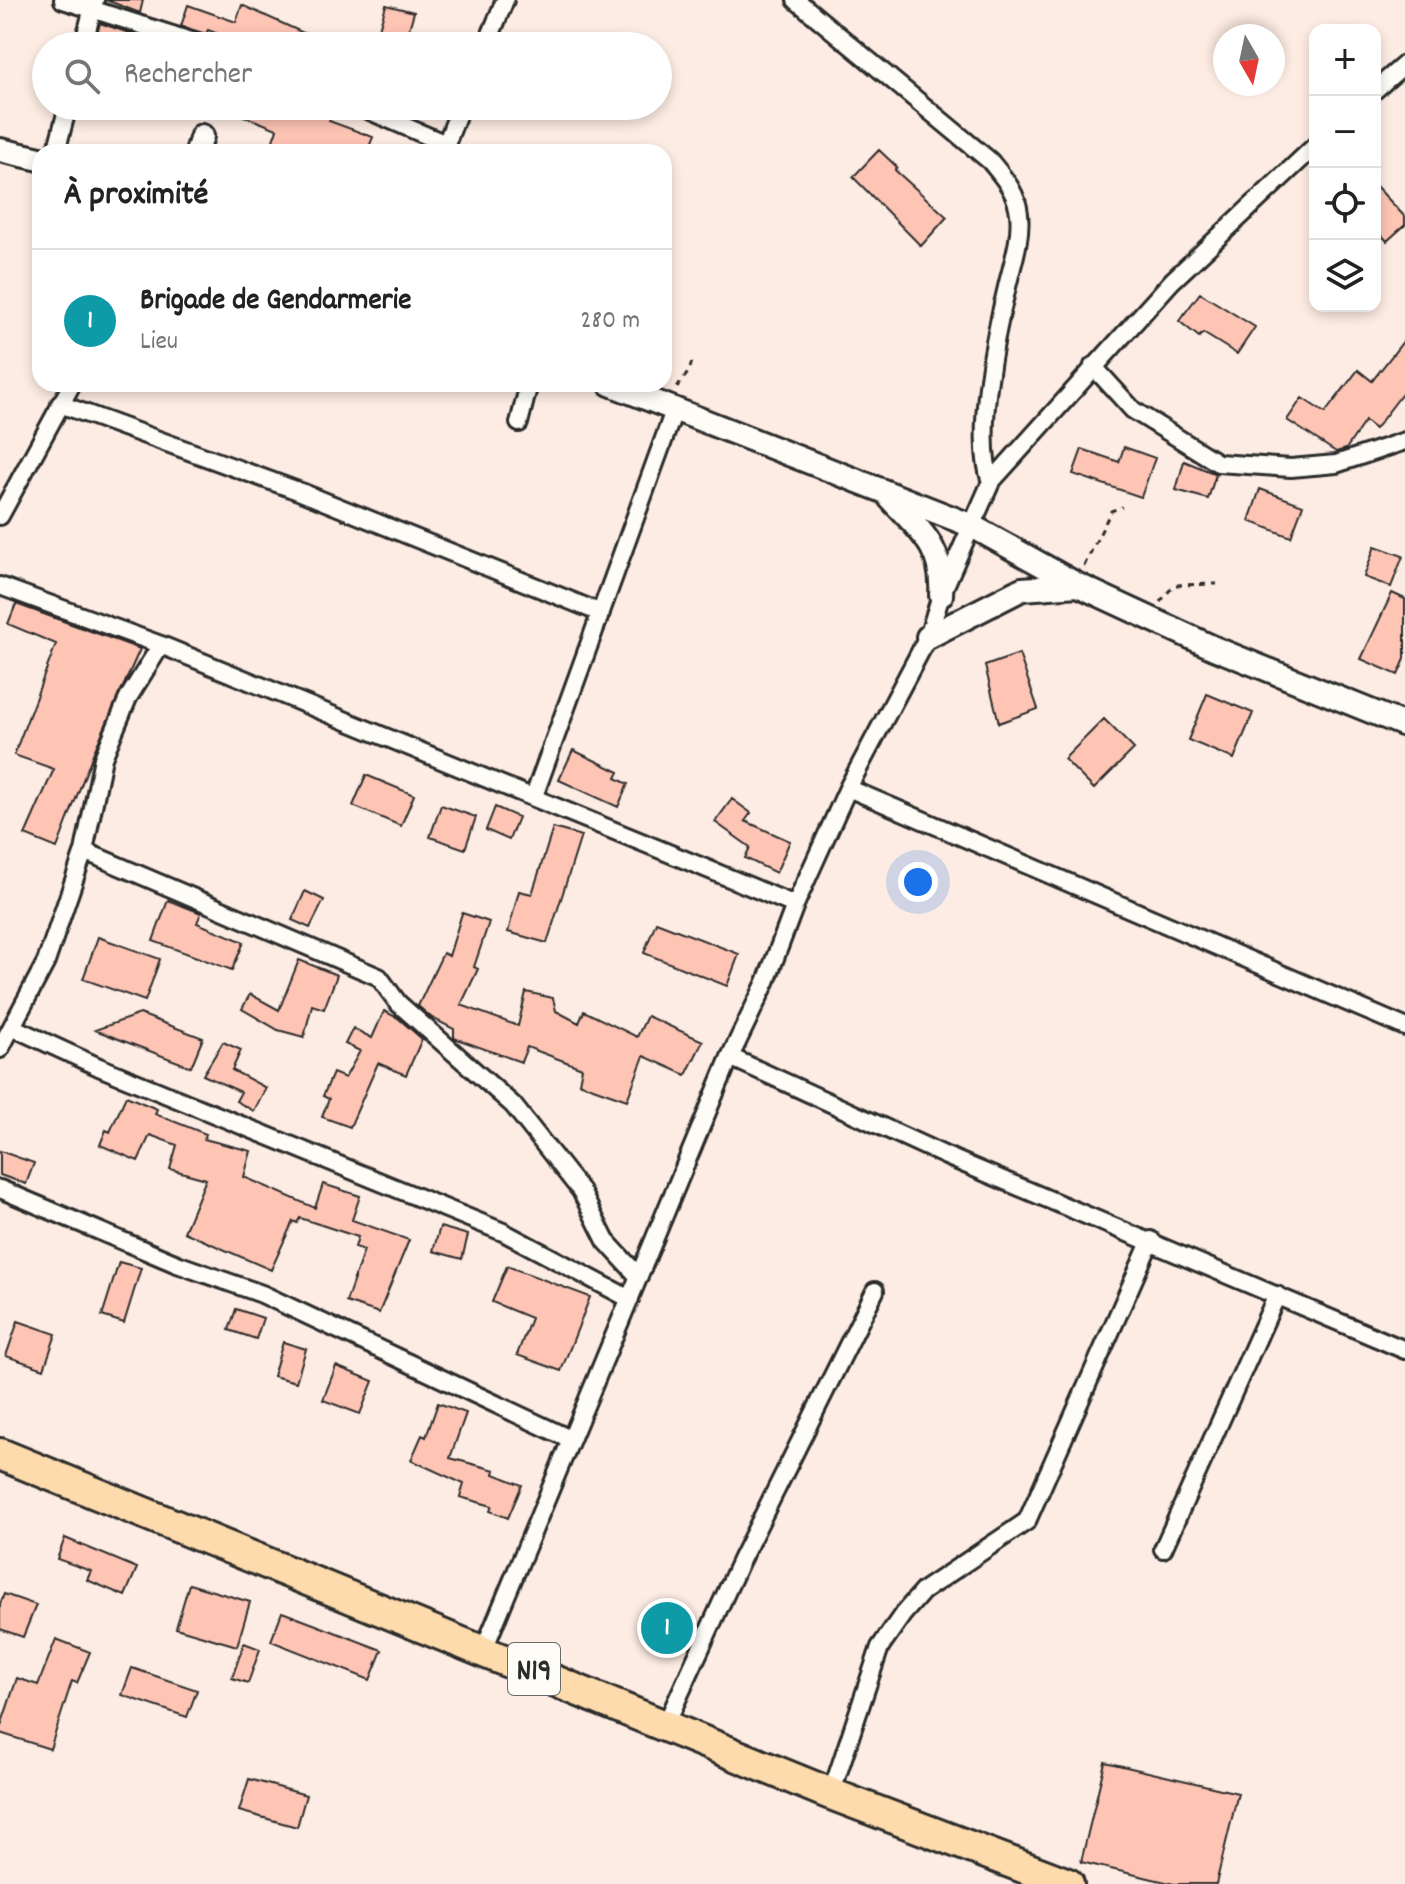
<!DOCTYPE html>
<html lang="fr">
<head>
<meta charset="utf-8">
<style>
  body { margin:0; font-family:Dekko,sans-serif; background:#f2f2f2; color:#222 }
  .controls { position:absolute; right:24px; top:24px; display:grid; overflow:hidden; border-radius:16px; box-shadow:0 4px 12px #0003 }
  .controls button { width:72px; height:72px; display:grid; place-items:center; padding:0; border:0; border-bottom:2px solid #e0e0e0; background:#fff; color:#222; font:40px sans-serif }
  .compass { position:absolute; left:1213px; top:24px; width:72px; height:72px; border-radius:50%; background:#fff; box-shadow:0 4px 12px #0003; rotate:171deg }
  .you { position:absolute; left:918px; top:882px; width:28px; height:28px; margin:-20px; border:6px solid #fff; border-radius:50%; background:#1a73e8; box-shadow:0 0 0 12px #1a73e833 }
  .badge { display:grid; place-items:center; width:52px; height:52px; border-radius:50%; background:#2563eb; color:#fff; font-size:26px; font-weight:700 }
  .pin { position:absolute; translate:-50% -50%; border:4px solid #fff; box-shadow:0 2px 8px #0006 }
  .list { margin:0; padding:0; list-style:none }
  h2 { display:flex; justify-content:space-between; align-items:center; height:104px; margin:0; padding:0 32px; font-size:34px }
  h2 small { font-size:26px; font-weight:400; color:#767676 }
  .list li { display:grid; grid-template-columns:52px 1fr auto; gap:24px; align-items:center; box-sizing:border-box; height:144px; padding:0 32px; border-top:2px solid #e0e0e0 }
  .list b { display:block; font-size:30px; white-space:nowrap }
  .list p { margin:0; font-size:26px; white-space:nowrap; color:#767676 }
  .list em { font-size:26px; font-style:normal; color:#767676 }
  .icon { flex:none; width:44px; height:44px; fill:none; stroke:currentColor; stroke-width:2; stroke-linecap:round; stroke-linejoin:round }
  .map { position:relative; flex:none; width:1405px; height:1884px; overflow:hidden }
  .search { position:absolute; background:#fff; box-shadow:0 4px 12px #0003; left:32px; top:32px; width:640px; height:88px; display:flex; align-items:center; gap:20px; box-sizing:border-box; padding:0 28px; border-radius:44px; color:#767676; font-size:30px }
  .panel { position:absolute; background:#fff; box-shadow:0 4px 12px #0003; left:32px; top:144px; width:640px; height:248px; border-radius:24px }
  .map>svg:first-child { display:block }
</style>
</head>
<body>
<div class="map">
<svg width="1405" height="1884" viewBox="0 0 1405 1884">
  <rect width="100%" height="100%" fill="#fdece3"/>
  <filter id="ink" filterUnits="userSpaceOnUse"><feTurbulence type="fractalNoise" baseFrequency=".0125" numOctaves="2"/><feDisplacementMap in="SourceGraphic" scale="16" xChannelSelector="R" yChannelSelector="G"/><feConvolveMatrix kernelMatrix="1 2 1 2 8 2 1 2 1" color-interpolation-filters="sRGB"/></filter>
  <g filter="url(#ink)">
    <path fill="#fec5b5" stroke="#2b2b2b" stroke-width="2" d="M106,0h37l-3,13z
      M188,5l48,17 6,-17 90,41h-83l-41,-16 -2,4 -25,-8z
      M386,5l28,7 -9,31 -28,-7z
      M100,23l35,12 -2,11h-39z
      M305,106l26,9 -2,6 44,16 -6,15h-98l8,-23 -56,-22z
      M879,150l18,17 -2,3 52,47 -26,29 -68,-69z
      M1375,185l30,32v8l-18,16 -12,-13z
      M1200,293l55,34 -18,27 -34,-21 -4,4 -20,-16z
      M1405,339v51l-30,39 -10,-8 -19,28 -10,3 -49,-32 15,-22 23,15 33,-43 14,11z
      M1124,447l31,11 -14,39 -68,-23 9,-25 37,13z
      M1184,461l32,13 -8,25 -32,-9z
      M1260,489l43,16 -12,32 -42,-16z
      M1375,546l28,10 -12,31 -27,-10z
      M1392,593l13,6v60l-7,16 -37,-16z
      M16,604l124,45 -47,105 -36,94 -32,-13 29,-66 -40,-14 42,-111 -48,-20z
      M1019,654l19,55 -39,14 -14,-57z
      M1207,694l46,19 -19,46 -46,-19z
      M1104,719l30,30 -40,40 -30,-30z
      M573,750l46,22 -3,6 12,6 -10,23 -59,-27z
      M366,775l48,20 -13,31 -48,-20z
      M732,799l19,14 -6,8 45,20 -14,32 -31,-15 5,-11 -35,-25z
      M441,805l35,12 -11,32 -35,-12z
      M495,807l23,10 -9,23 -23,-10z
      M553,828l28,8 -34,107 -39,-11 11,-41 13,3z
      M305,891l19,9 -14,28 -18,-8z
      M168,900l33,13 -4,10 47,19 -12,28 -79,-29z
      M462,913l27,9 -15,45 4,2 -17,36 57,21 8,-34 27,6 3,13 23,12 5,-12 53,26 10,-21 56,25 -17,34 -42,-19 -17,44 -48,-17 3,-15 -55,-21 -6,15 -67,-24v-9l-22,-11 -14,-12 25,-53 6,3z
      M656,922l83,32 -12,32 -83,-33z
      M98,937l62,22 -15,42 -62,-22z
      M299,960l38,15 -13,34 -12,-4 -8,32 -26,-7 -36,-21 8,-15 29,16z
      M384,1011l14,7 24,21 -16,36 -28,-12 -28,64 -28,-10 7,-18 -6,-3 10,-23 12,5 15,-27 -15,-7 8,-16 19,10z
      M140,1014l63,24 -12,29 -96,-37z
      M223,1042l18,8 -9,20 34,18 -12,23 -18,-10 5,-9 -38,-17z
      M126,1096l31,13 -2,5 51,20 -2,5 47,12 -7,26 71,31 8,-24 37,12 -8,24 57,20 -30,73 -33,-11 18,-52 -9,-3 3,-10 -58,-19 -3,5 -4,-2 -22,49 -87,-38 22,-53 -36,-10 7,-24 -27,-10 -12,26 -38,-16 6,-15 4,2z
      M0,1151l34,12 -8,21 -26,-9z
      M440,1227l28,8 -6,24 -29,-8z
      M119,1262l22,6 -17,55 -22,-7z
      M507,1266l83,31 -29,74 -44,-16 14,-37 -39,-16z
      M236,1309l27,9 -7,21 -27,-9z
      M18,1321l38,13 -12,35 -38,-13z
      M283,1342l23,7 -10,33 -23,-6z
      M336,1366l37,15 -13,33 -37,-14z
      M438,1403l28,10 -16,45 45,12 -1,4 28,11 -14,33 -18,-7 2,-5 -32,-9 4,-13 -53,-24 11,-25 4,2z
      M65,1538l72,30 -12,28 -38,-16 4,-9 -34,-12z
      M189,1584l61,18 -13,44 -61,-18z
      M4,1594l32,11 -13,32 -23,-8v-25z
      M653,1610l37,14 -7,24 -38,-16z
      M282,1612l100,38 -12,30 -99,-39z
      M56,1639l34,13 -13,31 -5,-2 -22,68 -50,-16v-4l17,-51 21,7z
      M244,1643l16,6 -12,34 -16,-5z
      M132,1668l65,22 -10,27 -65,-22z
      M1105,1762l133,31 -22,91h-42l-93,-22z
      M249,1779l57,16 -9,32 -58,-16z"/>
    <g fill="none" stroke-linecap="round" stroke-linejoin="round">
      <defs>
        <path id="street" d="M63,0l144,46
          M796,0l194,161c13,16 27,31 29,53 3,23 -7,51 -12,73 -12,49 -33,149 -16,195
          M83,46l12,-46
          M486,46l19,-46
          M1375,90l30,-26
          M358,106l88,38
          M56,152l12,-46
          M443,152l18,-46
          M1093,366l40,44 85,53 73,5 45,-4 69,-23
          M60,404l241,88 300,121
          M519,423l10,-39
          M0,516l72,-132
          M0,586l161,59 634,260
          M848,788l557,239
          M534,796l140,-385
          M84,851l295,126 19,26 115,102 68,86 25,50 33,36
          M12,1027l87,40 404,165 127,67
          M0,1049l46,-87 38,-111 19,-93 25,-60 33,-53
          M730,1057l216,99 459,194
          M0,1189l177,75 85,30 308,145
          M1163,1549l114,-254
          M484,1649l246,-592 36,-75 29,-77 53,-117 80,-151 13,-42 50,-113 181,-201 143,-135
          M666,1724l75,-164 134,-269
          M831,1794l49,-147 23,-33 20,-23 104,-70 124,-281"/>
        <path id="secondary" d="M0,150l40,9
          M197,152l5,-16
          M610,384l360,141 108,60 136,63 191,77
          M890,498c30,33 54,49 51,97
          M928,637l94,-48 56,-4"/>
        <path id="highway" d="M0,1454l831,340 237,90"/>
      </defs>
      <use href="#street" stroke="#2b2b2b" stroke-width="22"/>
      <use href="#secondary" stroke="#2b2b2b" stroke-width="28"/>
      <use href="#highway" stroke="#2b2b2b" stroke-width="36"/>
      <path stroke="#2b2b2b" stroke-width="3" stroke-dasharray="6 6" stroke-linecap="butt" d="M677,388l12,-17 4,-13
        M1084,566l27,-55 11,-4
        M1160,602l14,-17 43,-1"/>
      <use href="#street" stroke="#fdfcf7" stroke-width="16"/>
      <use href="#secondary" stroke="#fdfcf7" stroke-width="22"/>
      <use href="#highway" stroke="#fedbac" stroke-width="30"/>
    </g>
  </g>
  <g text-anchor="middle" stroke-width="6" stroke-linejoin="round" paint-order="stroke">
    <rect fill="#fdfcf7" stroke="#6a6a68" stroke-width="2" x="508" y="1643" width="52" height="52" rx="6"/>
    <g font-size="30" font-weight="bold" fill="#2b2b2b">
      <text x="534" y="1679">N19</text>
    </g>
  </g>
</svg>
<div class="controls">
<button>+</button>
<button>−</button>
<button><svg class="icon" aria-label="locate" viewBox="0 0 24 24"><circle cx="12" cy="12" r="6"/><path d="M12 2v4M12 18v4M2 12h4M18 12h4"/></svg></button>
<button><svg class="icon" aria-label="layers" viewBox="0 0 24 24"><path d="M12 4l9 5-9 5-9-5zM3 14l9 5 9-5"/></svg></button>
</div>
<svg class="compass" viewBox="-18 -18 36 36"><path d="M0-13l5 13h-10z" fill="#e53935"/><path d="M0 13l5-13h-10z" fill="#767676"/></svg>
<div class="you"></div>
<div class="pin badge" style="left:667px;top:1628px;background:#0f9aa8">1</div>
<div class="search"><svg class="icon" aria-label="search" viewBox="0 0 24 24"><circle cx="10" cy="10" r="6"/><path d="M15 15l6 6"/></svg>Rechercher</div>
<section class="panel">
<h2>À proximité<small></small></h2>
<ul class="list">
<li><span class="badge" style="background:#0f9aa8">1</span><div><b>Brigade de Gendarmerie</b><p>Lieu</p></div><em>280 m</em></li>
</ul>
</section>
</div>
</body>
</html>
